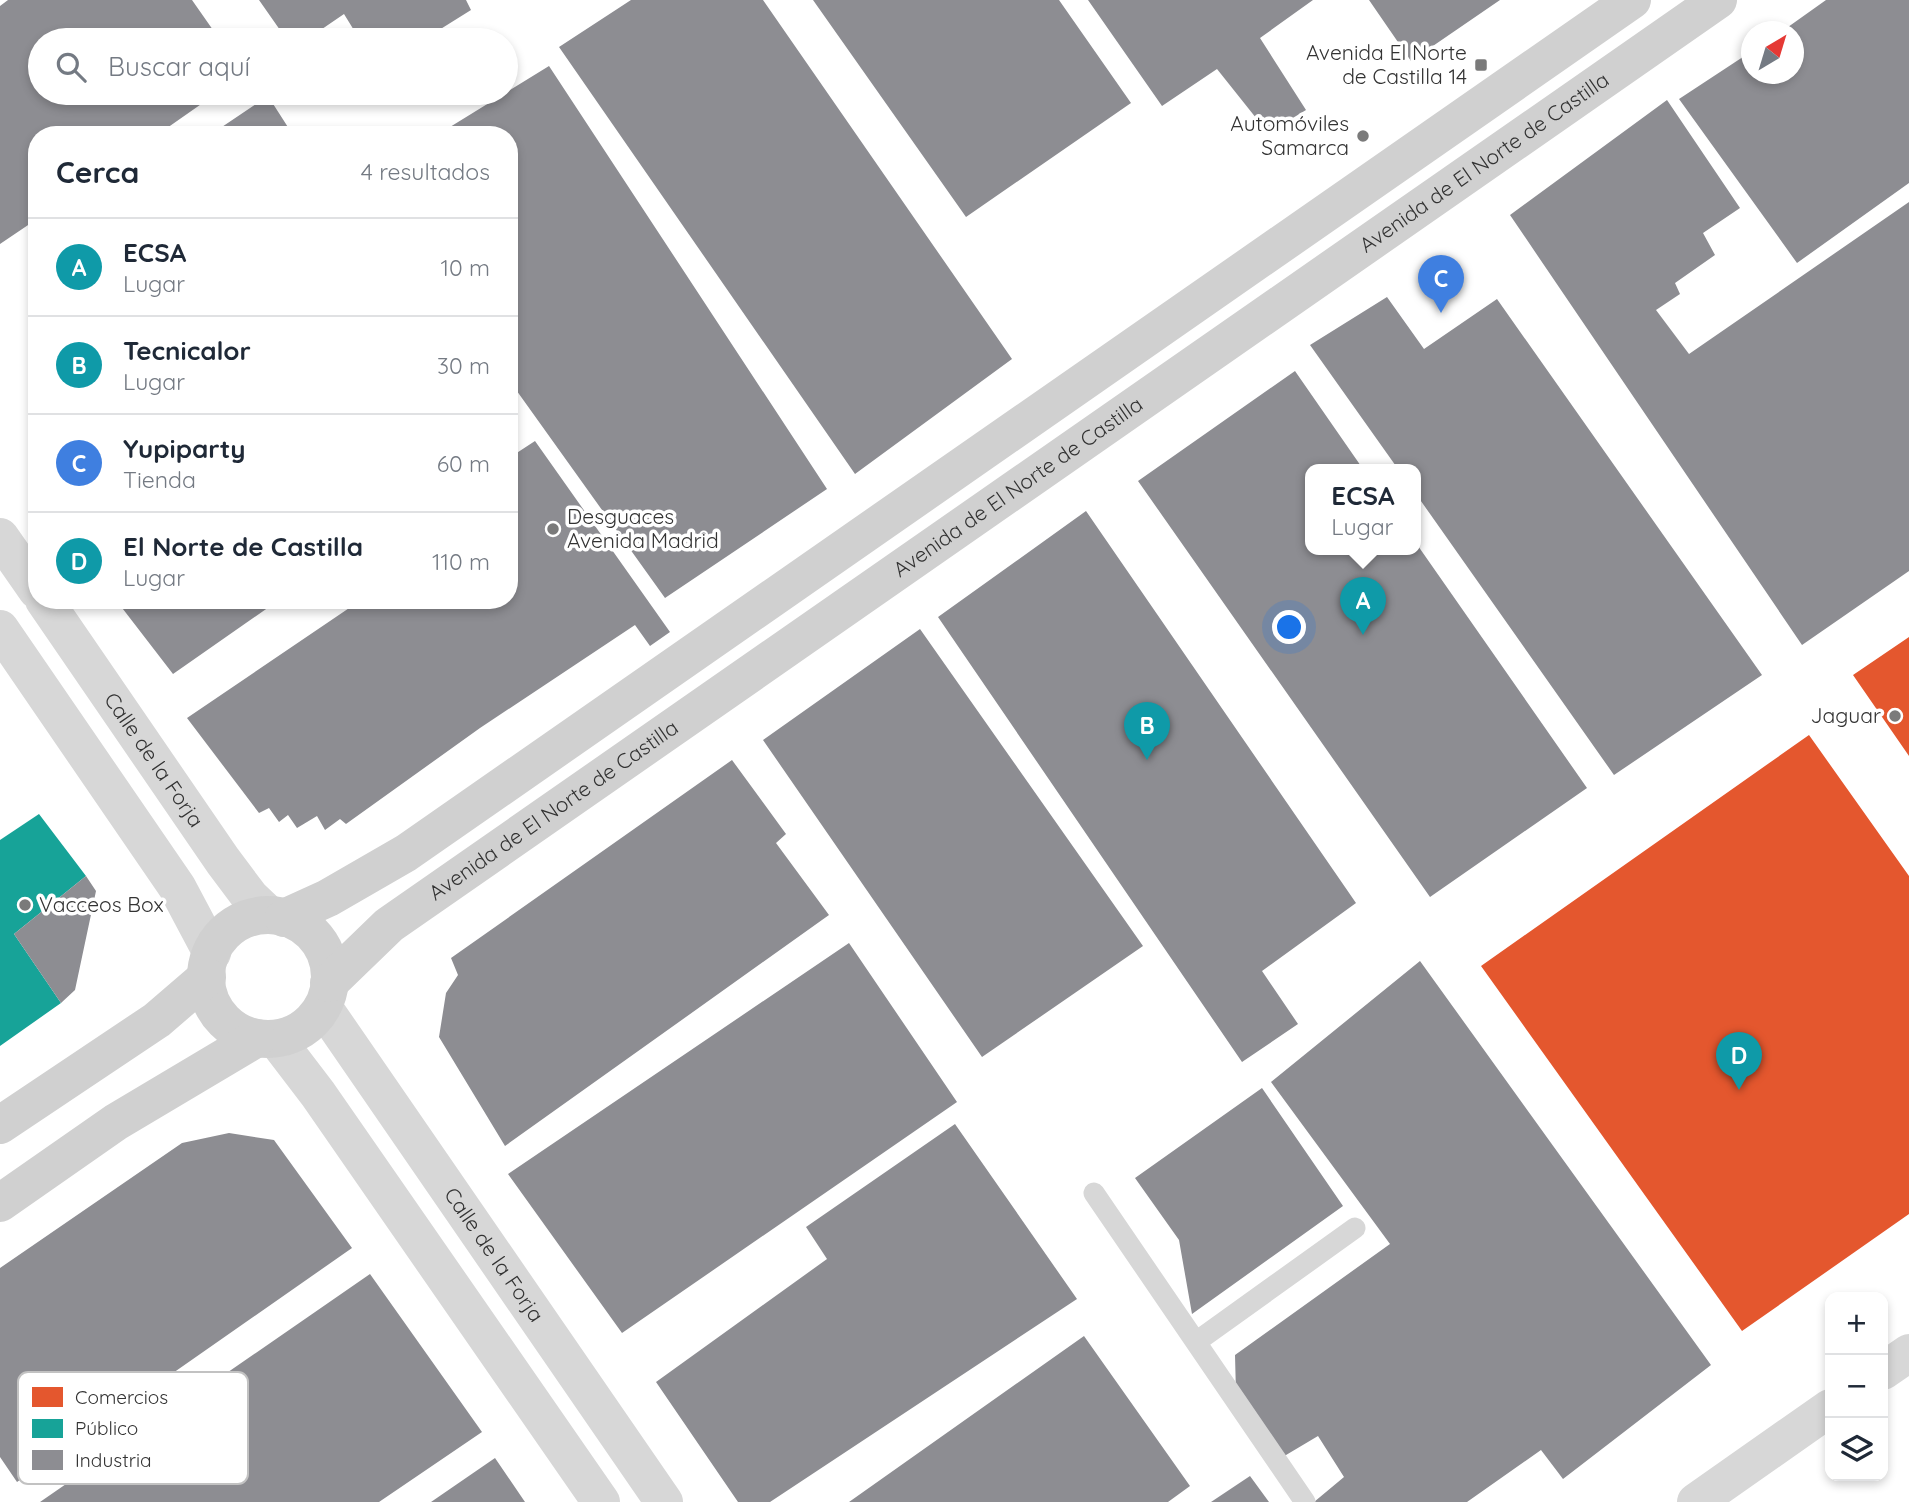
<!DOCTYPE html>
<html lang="es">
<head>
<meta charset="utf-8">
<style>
  body { margin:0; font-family:Quicksand,sans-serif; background:#f2f2f3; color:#1f2937 }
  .controls { position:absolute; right:21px; bottom:21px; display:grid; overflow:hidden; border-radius:14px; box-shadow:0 4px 10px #0003 }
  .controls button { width:63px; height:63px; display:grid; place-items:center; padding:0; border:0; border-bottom:2px solid #e0e1e3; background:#fff; color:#1f2937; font:35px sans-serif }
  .compass { position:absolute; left:1741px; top:21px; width:63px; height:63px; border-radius:50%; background:#fff; box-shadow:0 4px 10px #0003; rotate:38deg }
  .you { position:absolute; left:1290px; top:628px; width:24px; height:24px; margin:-18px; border:5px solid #fff; border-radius:50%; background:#1a73e8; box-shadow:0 0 0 10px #1a73e833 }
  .badge { display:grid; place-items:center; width:46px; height:46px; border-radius:50%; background:#7a7a7a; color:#fff; font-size:23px; font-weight:700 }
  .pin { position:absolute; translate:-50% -58px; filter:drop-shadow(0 2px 4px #0008) }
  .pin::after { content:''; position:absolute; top:37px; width:24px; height:21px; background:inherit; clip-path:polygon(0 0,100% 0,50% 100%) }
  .popup { position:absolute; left:1305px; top:464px; width:116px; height:91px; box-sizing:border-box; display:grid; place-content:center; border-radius:14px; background:#fff; filter:drop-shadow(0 2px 5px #0005); font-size:23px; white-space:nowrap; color:#747a83 }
  .popup b { font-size:26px; color:#1f2937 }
  .popup::after { content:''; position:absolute; left:50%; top:100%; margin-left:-14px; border:14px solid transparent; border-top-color:#fff }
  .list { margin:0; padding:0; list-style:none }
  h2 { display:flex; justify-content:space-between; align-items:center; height:91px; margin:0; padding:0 28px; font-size:30px }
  h2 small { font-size:23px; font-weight:400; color:#747a83 }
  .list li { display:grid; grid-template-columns:46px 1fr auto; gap:21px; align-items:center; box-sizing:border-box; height:98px; padding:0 28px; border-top:2px solid #e0e1e3 }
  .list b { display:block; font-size:26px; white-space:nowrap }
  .list p { margin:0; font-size:23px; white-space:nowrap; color:#747a83 }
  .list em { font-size:23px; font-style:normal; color:#747a83 }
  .icon { flex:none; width:38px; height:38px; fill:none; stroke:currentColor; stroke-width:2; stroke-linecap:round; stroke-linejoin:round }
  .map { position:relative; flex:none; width:1909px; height:1502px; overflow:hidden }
  .search { position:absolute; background:#fff; box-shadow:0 4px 10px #0003; left:28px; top:28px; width:490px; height:77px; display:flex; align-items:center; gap:18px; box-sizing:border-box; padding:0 24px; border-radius:38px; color:#747a83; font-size:26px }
  .panel { position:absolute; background:#fff; box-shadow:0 4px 10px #0003; left:28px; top:126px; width:490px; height:483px; border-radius:28px }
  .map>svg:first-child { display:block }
</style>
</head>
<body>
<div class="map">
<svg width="1909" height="1502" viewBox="0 0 1909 1502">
  <rect width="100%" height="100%" fill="#fff"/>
  <path fill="#e4572e" d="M1909,637v119l-56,-81z
    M1809,735l100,141v338l-167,117 -261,-365z"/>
  <path fill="#17a398" d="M39,814l47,62 -72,58 47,69 -61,43v-206z"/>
  <path fill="#8d8d92" d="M8,0h184l28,40h-180v53h177l-60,42h-120v84l-37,25v-238z
    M259,0h207l5,10 -48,30h-63l-16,-26 -38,26h-19z
    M631,0h132l249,359 -157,115 -296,-427z
    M813,0h246l72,103 -165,114z
    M1088,0h225l-53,38 46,72 -38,23 -51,-64 -55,37z
    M1369,0h131l-89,61z
    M1826,0h83v183l-112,80 -118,-164 73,-48v23h42v-42h-13z
    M549,66l278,423 -162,109 -156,-218v-245h-72z
    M268,96l25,39h-83z
    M1667,100l73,108 -37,25 12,22 -40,28 5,11 -24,16 33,44 220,-152v369l-107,74 -292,-430z
    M1387,297l37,52 73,-50 265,376 -148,100 -198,-281v-25h-18l-88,-124z
    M1295,371l68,98h-53v80h106v-6l171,245 -157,109 -292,-416z
    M535,441l135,191 -20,14 -15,-21 -155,103 -134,96 -6,-5 -15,11 -8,-14 -20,12 -9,-13 -9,7 -10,-14 -10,5 -72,-95 174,-118h148v-142z
    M1086,511l270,392 -94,68 36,53 -56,38 -304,-445z
    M116,600h163l-106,74z
    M920,629l223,317 -161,111 -219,-317z
    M732,760l54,74 -10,9 53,72 -324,231 -66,-109 7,-44 12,-18 -7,-17z
    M86,876l10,15 -21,99 -14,13 -47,-69z
    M849,943l108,159 -335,231 -114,-159z
    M1420,961l291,404 -148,114 -22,-29 -74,52h-153l30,-25 -26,-41 -37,22 -45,-64 -1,-39 155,-111 -119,-162z
    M1262,1088l81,118 -151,108 -13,-74 -44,-62z
    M955,1124l122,175 -307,203h-32l-82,-120 171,-123 -21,-32z
    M229,1133l45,7 78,108 -335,234 -17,-25v-189l182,-125z
    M370,1274l112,158 -103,70h-339z
    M1084,1336l106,150 -22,16h-319z
    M495,1458l30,44h-94z
    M1250,1476l19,26h-58z"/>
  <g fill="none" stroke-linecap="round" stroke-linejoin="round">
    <path stroke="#d7d7d7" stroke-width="21" d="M1094,1193l211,309
      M1196,1342l159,-114"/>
    <g stroke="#d7d7d7" stroke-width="38">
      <path d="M0,537l37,53"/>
      <path id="s1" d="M44,600l179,261 27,36 19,18"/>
      <path d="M0,629l177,258 35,66"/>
      <path id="s2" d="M323,1007l341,495"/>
      <path d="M276,1039l42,55 283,408"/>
      <path d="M1883,1371l26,-18"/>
      <path d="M1696,1502l134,-94"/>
    </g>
    <g stroke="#d0d0d0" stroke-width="38">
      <circle cx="268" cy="977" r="62"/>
      <path d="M284,918l44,-20 78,-45 1226,-853"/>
      <path id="s3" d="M329,983l60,-58 1329,-925"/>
      <path d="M0,1125l157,-105 50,-43"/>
      <path d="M0,1203l116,-81 141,-84"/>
    </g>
  </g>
  <g fill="#7a7a7a" stroke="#fff" stroke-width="2.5">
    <rect x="1474" y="58" width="14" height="14" rx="3.5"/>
    <circle cx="1363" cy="136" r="7"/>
    <circle cx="553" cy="529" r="7"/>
    <circle cx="1895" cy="716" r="7"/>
    <circle cx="25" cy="905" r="7"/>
  </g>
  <g text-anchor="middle" stroke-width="7" stroke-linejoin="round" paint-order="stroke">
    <g font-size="21" fill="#333" stroke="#fff" text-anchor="end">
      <text x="1467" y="60">Avenida El Norte<tspan x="1467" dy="24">de Castilla 14</tspan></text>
      <text x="1349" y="131">Automóviles<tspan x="1349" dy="24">Samarca</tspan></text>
      <text x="567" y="524" text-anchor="start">Desguaces<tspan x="567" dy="24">Avenida Madrid</tspan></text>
      <text x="1881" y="723">Jaguar</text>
      <text x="39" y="912" text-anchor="start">Vacceos Box</text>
    </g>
    <g font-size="21" fill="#333" stroke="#fff">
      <text dy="7" stroke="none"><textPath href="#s3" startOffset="1418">Avenida de El Norte de Castilla</textPath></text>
      <text dy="7" stroke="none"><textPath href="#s3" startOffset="850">Avenida de El Norte de Castilla</textPath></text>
      <text dy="7" stroke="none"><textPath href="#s1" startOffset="194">Calle de la Forja</textPath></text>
      <text dy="7" stroke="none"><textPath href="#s3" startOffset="284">Avenida de El Norte de Castilla</textPath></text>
      <text dy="7" stroke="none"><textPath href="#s2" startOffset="301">Calle de la Forja</textPath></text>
    </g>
  </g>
  <rect x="18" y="1372" width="230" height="112" rx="10" fill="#fff" stroke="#c2c2c2" stroke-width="2"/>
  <rect x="32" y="1387" width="31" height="20" fill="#e4572e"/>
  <rect x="32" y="1419" width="31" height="19" fill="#17a398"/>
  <rect x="32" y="1450" width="31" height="20" fill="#8d8d92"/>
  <g font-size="19" fill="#333">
    <text x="75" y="1404">Comercios</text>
    <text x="75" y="1435">Público</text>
    <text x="75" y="1467">Industria</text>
  </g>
</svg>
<div class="controls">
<button>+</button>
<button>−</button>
<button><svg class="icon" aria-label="layers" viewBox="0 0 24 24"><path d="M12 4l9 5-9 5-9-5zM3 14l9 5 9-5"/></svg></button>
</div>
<svg class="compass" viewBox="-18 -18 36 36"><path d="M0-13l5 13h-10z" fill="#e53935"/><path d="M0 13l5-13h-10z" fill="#747a83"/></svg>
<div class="you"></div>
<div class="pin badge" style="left:1363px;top:635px;background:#0f9aa8">A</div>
<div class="popup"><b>ECSA</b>Lugar</div>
<div class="pin badge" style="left:1147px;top:760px;background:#0f9aa8">B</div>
<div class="pin badge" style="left:1441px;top:313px;background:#3f7fe0">C</div>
<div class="pin badge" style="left:1739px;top:1090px;background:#0f9aa8">D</div>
<div class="search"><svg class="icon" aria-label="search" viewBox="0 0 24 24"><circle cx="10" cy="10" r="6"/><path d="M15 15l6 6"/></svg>Buscar aquí</div>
<section class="panel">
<h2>Cerca<small>4 resultados</small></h2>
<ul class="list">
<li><span class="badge" style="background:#0f9aa8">A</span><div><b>ECSA</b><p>Lugar</p></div><em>10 m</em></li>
<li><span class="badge" style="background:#0f9aa8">B</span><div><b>Tecnicalor</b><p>Lugar</p></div><em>30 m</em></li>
<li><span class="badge" style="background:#3f7fe0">C</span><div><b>Yupiparty</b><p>Tienda</p></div><em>60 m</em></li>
<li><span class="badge" style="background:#0f9aa8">D</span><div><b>El Norte de Castilla</b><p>Lugar</p></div><em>110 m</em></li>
</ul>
</section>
</div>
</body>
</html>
